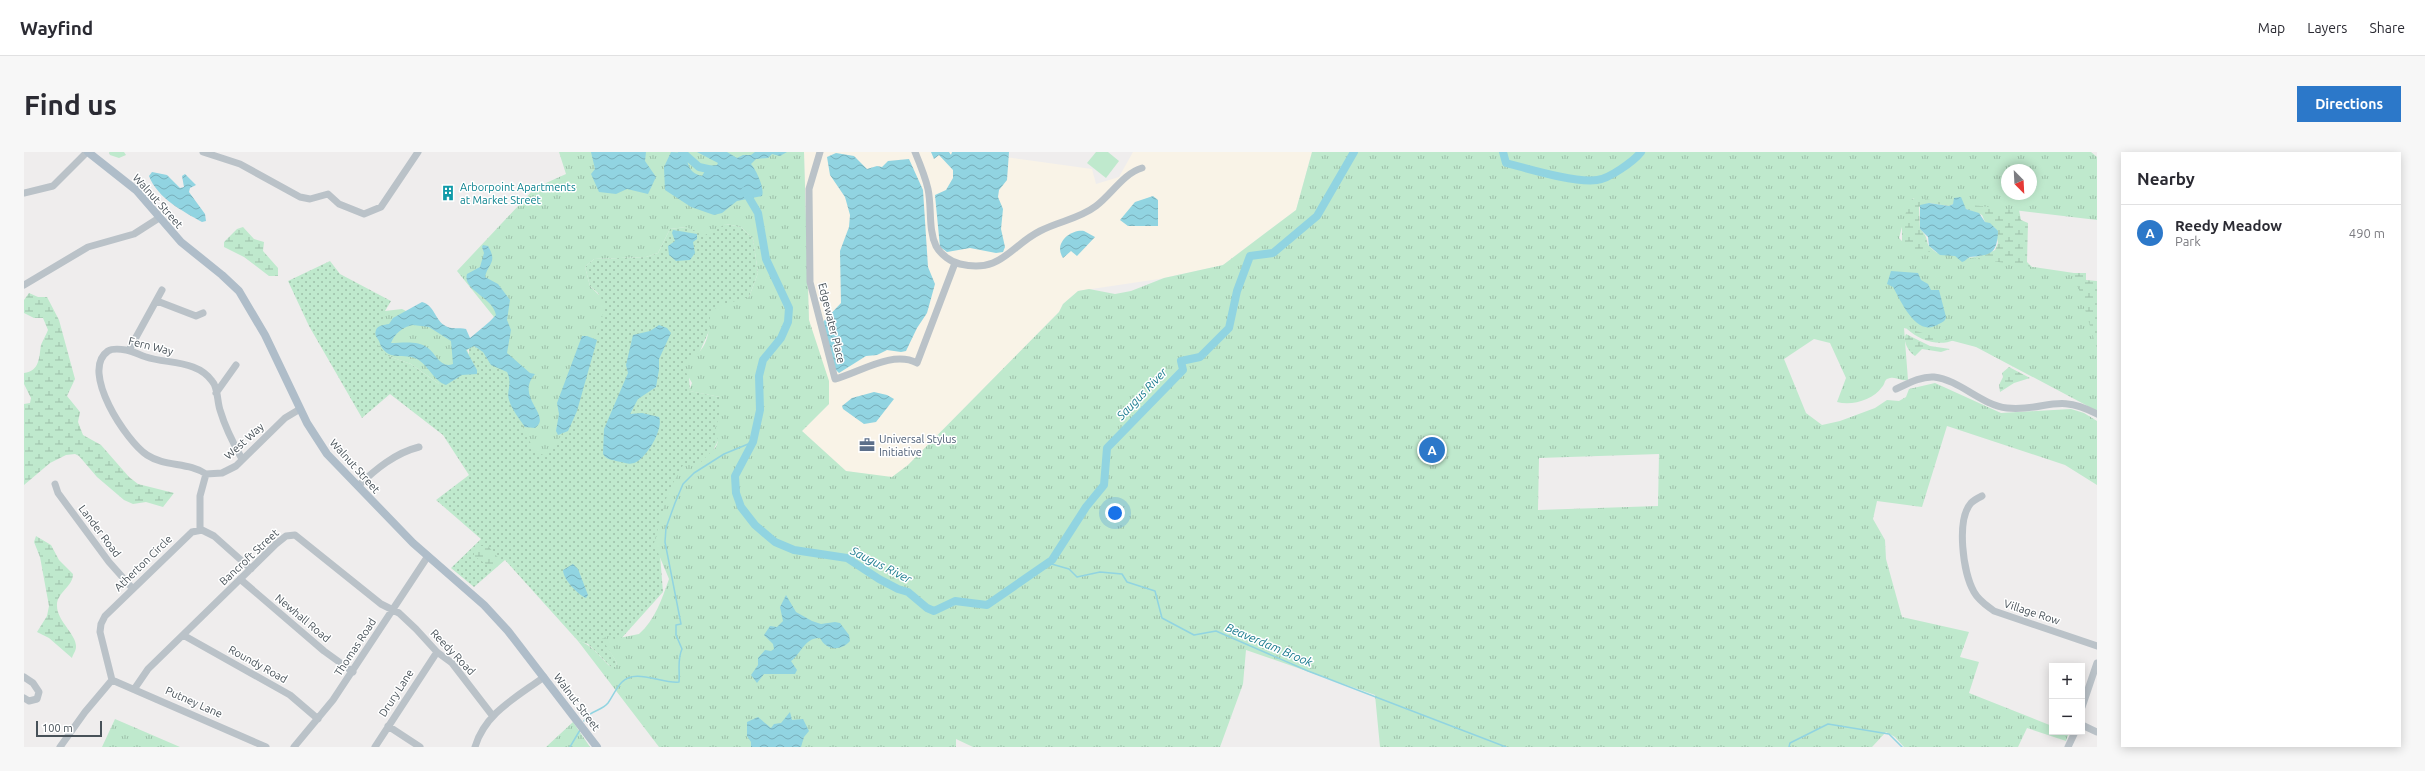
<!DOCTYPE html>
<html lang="en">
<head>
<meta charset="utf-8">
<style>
  body { margin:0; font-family:Ubuntu,sans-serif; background:#f7f7f7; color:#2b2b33 }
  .controls { position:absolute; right:12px; bottom:12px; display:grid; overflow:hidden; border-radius:0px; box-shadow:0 2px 10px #0003 }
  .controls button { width:36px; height:36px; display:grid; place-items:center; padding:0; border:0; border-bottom:1px solid #e1e1e2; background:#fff; color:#2b2b33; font:20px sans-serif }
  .compass { position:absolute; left:1977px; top:12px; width:36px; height:36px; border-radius:50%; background:#fff; box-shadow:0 2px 10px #0003; rotate:156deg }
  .scale { position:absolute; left:12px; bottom:10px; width:66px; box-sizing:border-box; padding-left:4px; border:2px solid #475158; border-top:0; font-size:11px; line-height:14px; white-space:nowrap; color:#475158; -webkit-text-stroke:3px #fff; paint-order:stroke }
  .you { position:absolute; left:1091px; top:361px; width:14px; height:14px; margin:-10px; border:3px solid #fff; border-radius:50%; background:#1a73e8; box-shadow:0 0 0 6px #1a73e833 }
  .badge { display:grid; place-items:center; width:26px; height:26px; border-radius:50%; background:#2c78c9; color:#fff; font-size:13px; font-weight:700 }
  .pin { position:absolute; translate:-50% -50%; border:2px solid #fff; box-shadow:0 1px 4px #0006 }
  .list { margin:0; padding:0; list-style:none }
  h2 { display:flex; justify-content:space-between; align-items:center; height:52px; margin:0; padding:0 16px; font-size:17px }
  h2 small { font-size:13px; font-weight:400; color:#7c7c81 }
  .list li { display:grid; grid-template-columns:26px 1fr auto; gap:12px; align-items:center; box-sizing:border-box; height:56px; padding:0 16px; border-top:1px solid #e1e1e2 }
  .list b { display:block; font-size:15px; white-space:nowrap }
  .list p { margin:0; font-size:13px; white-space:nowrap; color:#7c7c81 }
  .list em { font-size:13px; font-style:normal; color:#7c7c81 }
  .map { position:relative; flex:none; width:2073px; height:595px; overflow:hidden; border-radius:0px }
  header { display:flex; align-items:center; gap:24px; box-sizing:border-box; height:56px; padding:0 20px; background:#fff; border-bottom:1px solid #e1e1e2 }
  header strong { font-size:19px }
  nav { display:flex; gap:22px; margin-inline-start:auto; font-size:14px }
  .intro { display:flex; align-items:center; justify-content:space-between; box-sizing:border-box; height:96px; padding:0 24px }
  h1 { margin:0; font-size:28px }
  .button { padding:10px 18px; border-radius:0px; background:#2c78c9; color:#fff; font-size:14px; font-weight:700 }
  main { display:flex; gap:24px; padding:0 24px }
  aside { flex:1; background:#fff; border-radius:0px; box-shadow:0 2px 10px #0003 }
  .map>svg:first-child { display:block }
</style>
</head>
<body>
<header>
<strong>Wayfind</strong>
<nav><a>Map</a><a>Layers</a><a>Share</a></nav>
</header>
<div class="intro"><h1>Find us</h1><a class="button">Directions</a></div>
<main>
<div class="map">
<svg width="2073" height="595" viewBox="0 0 2073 595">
  <defs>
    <pattern id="grass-dots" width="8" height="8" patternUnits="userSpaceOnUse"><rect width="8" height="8" fill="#bfe9cd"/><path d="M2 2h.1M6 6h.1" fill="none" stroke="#9dbfa9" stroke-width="1.8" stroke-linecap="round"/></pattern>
    <pattern id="wetland-marsh" width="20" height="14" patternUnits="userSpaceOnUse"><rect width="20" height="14" fill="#bfe9cd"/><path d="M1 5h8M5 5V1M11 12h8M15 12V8" fill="none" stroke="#9dbfa9"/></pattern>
    <pattern id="park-tufts" width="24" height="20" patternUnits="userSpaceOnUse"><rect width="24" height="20" fill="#bfe9cd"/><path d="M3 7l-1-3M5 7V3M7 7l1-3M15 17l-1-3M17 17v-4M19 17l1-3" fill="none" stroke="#9dbfa9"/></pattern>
    <pattern id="water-waves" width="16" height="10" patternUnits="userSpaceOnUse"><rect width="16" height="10" fill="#91d4e1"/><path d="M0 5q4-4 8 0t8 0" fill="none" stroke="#78aeb9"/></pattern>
  </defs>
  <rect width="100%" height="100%" fill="#efeded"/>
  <path fill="#f9f3e7" d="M780,0h164l124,17 4,15 23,-7 14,-25h179l-16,58 -73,55 -64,14 -81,12 -15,13 -4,8 -151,153 -17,13 -45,-7 -44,-40 27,-27 -20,-84z"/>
  <path fill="url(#grass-dots)" d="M702,72l15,3 12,12 5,34 -9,24 -40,34 -20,45 1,15 30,6v17l-2,27 -58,114 3,37 -53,59 7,12 -2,4h-4l-23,-23 -10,-3 -73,-81 -31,27 -23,-19 30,-29 -45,-39 33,-25 -26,-40 -53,-41 -28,24 -53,-92 -21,-45 42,-20 10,13 51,27 -6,10 3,45 23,8 28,20 35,-19 -5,-9v-8l5,-1 7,2 28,25 24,71 66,-151 -9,-8 -5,-19 9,-8 52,-2 12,-4 12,-24 16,-2 13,4z"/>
  <path fill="url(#wetland-marsh)" fill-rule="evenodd" d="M85,0h15l2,3 -7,3 -9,-3z
    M2007,0l19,22 -31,36 2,10 7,3 -1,39 5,5 40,11 2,-5h12v7l11,1v101l-143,-42c-16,7 -35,0 -47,-11l-5,-87v-39zM1983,18h24v24h-24zM1929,48l10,4 3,5 16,6 3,7 10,6 3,15 -3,7c-19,9 -48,15 -65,-3 -5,-5 0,-8 -10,-18l-1,-22 10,-4 20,3 4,-2z
    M219,75l11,12 10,3 -1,9 15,17v8h-9l-25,-19 -20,-10v-5l13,-13z
    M5,141l9,4h9l12,23 16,59 -8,17 13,16 -2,10 5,13 18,10 28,32 9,7 36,9 -11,14 -17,-5 -13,2 -9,-4 -27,-23 -18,-21 -4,-2 -9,1 -16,8 -26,22v-81l6,-1 1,-5 -7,-14v-11c16,-2 15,-16 17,-28 2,-5 5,-10 7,-15l-5,-12h-9l-10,-5v-13z
    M1882,182l24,12 20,3 -9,3 -19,-3 -7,7c-6,-4 -13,-15 -9,-22z
    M1985,215l21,11 -16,5 -14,9 -1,-7 4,-8 -1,-4z
    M12,384l15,9 8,15 14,14c0,13 -17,19 -16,32 0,15 20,29 19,41 0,4 -3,7 -4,11l-23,-20 -12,-6 10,-16 2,-10 -9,-49 -6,-15z
    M454,394h10l13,15 -4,6 -5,1 -18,-12v-7z"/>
  <path fill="url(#park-tufts)" fill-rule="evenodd" d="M535,0h245l5,168 20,61v23l-27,27 44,40 46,6 16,-12 151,-153 4,-8 15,-13 11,-2 26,5 16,-3 33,-13 59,-13 73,-55 16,-58h779l6,5v63l-183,-22 -5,3 -10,37 11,11 164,24 23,76v62l-121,-64 -72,-19 4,52c-8,2 -12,-5 -21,-1 -3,2 -2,5 -5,8 -9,13 -30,19 -45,15l9,-24 -16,-35 -16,-4 -30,20 22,54 16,12 18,-4 35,-13 12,-8 12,1 7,-4 3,-8 26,-6 66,30 70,-4 13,4 13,8v64l-32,-20 -118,-39 -25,81 -45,-6 -4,18 12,21 1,19 16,58 67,15 -9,25 19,5 -10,31 83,33v6h17l-3,9 -39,-13 -9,19h-114l-9,-10 -9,-5 -14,15h-492l-5,-52 -129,-45 -3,34 -23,63h-247l-17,-8v8h-297l-81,-106c13,2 23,18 33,26h4l2,-4 -15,-24 7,-4 5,4 25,-5c16,-14 23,-35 30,-55l-15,-36 14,-51 15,-27 16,-1 17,-17 2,-6 -3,-12 5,-15v-17l-31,-6 3,-8 -8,-14c2,-12 8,-11 16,-18 8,-8 10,-25 10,-36l8,-9 31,-9 9,-24 -5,-34 -12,-12 -15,-3 -21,11 -19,-8 -16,2 -12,24 -12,4 -52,2 -9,8 5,19 11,11 3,13c-8,31 -33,129 -59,145 -20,-1 -32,-64 -36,-81l-18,-10 -10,-15 -7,-2 -7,3 8,18 -4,6h-12l-12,9 -8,1 -28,-20 -23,-8 -12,-13 9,-32 17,-2 61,30 16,-1 15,-21 -37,-46 78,-83 31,-14zM1983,18h24v24h-24zM1635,302l-1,52 -120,4 1,-52z
    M91,567l65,28h-78z
    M549,570l17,25h-44z"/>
  <path fill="#bfe9cd" d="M1072,0h12l11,9 -13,17 -19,-15z"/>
  <path fill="url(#water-waves)" fill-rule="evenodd" d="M567,0h55l-1,9 11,16 -8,17 -21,-5 -11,5 -17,-2 -8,-18 4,-5z
    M647,0l14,1c4,9 1,19 17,23l6,-10 9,-1 1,-2 -21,-11h30l10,6 6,-3h8l4,-3h32l-7,4 -8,-2 -4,4 -12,1 -5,5c5,6 14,24 11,32l-25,5 -15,12 -8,2 -23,-8 -26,-17 -1,-23z
    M907,0h18l2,3 1,-3h57l-2,28 -8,10 -1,7 5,12 -2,20 4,18 -2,5 -7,1 -26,-5 -23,4 -7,-5 -5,-52 11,-5 7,-12v-8l-14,-15 -5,4z
    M812,1l18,3 13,13 10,-3 5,1 6,-6 21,-2 14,31 5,77 7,17 -8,29 -10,15 -11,23 -5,1 -14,-2 -10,5 -11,1 -27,17 -4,-4 -12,-47 18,-19 -1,-52 9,-24 1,-12 -5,-18 -15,-22 -3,-18z
    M128,20l15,3 13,13 4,-1 -2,-11 3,-2 11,11 -6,3 -1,4 16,22 1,7 -4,1c-19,-11 -44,-23 -53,-46z
    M1129,44l5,4v26h-30l-8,-6 15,-18z
    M1937,45l5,12 13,4 6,9 5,1 8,8c-1,23 -7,24 -28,26 -3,1 -4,4 -8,5l-7,-6 -15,-1 -11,-9 -1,-9 -8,-8v-24l9,-2 20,3 4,-2 1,-6z
    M649,78l24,4v5l-4,3 2,11 -5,7 -14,1 -7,-6 -1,-9 7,-5 -3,-8z
    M1060,79l11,6 -18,19 -6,-5 -8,7c-10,-15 8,-29 21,-27z
    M459,93l5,1c10,17 0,17 -3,31l13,7 12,16 -3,20 4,10 -4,23 23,20 5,1c-21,24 18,41 0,54l-10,-1c-6,-9 -13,-17 -16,-27 -3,-9 4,-16 -2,-28l-16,-7 -8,-13 -9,-6 -8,4 11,20v4l-15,1 -16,10c-12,-4 -18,-20 -29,-26 -11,-7 -31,5 -38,-18 -2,-4 -5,-5 -3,-11 2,-5 8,-5 13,-6l4,-6 29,-16c13,4 12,16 22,23 6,5 15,2 22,4l4,9c8,-7 18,-14 26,-23 -3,-18 -34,-25 -29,-41l13,-7 4,-14 -2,-6zM389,173l16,2 22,14 2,23c-12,5 -17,-10 -25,-16 -10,-8 -26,-5 -37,-5 3,-9 13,-17 22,-18z
    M1867,119l27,2 3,7 7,4 3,6h8l7,27c-1,5 -4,5 -9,8 -21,12 -36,-24 -44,-38l-6,-3z
    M635,173l8,3 4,5 -12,26v11l-3,17 -18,12 -8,15 12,-1 17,4c5,12 -13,42 -25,46 -7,2 -11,-1 -18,-2 -6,-2 -9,-1 -13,-7l1,-25 24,-56 -2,-8 7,-30 17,-4z
    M558,184h5l10,4 -20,71 -9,20 -10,4 -2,-4 3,-17 -2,-11z
    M850,240l13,3 7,4 -18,23 -12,2 -21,-15 -1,-3 10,-8z
    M549,412l5,5 10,26 -2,3c-9,-4 -23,-19 -23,-28z
    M762,443l10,17 16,9 9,3 14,-2 5,1 9,12 1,6c-10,11 -24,9 -30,-3 -15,-1 -19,16 -29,23l6,9 -2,4h-31l-7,9 -6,-8 7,-10v-7l7,-8 6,1 3,-2 -1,-5 -9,-9 6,-9 7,1 6,-6 -3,-14z
    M766,560l2,8 11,-1 6,12 -5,6 -3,10h-50v-5l-4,-6v-14l11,-5 13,11 3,-4 7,-1z"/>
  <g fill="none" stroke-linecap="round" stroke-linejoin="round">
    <path stroke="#91d4e1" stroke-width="1.5" d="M1024,411l21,6 8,8 23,-5 22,2 5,8 28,9 7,27 32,17 22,-4 92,40 198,76
      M560,569c4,-10 18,-10 24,-18 5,-7 8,-15 14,-21 13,-14 40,2 57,0 1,-12 -2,-22 3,-33l-6,-14v-10l5,-1 -16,-82 1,-14 9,-25 8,-19 11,-11 30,-19 29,-12
      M546,595l10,-17
      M1765,595l1,-4 38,-19 61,10 13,13"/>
    <path stroke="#91d4e1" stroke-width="8" d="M658,0l17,15 18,4
      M1479,0l3,11c23,6 69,20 91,17 12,-1 37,-19 44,-28
      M721,39l13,22 8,46 23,49 -1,14 -7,16 -18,22 -4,16 1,34 -7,32 -18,34 1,17 5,14 14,18 20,17 19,8 53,8 32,21 19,10 10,3 19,16 7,3 21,-10 32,4 65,-45 34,-53 18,-22 3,-37 76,-78 -2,-9 19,-4 29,-29 8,-37 13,-35 23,-3 44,-37 37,-64"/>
    <path stroke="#bac2c8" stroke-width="7" d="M179,0l37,12 60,33 10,2 18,-5 11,10 25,10 17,-7 37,-55
      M796,0l-11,37 1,93 25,97c24,-6 57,-29 82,-16l38,-100
      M891,0c5,12 10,24 13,37 4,19 0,40 8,57 5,9 15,16 24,18 41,10 50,-18 80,-33 19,-10 39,-12 56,-25 15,-11 28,-33 46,-38
      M0,41l29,-7 34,-34
      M0,133l64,-38 46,-13 25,-16
      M133,149l39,15 7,-3
      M105,198l33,-60
      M1872,237c11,-5 25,-13 38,-12 26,3 47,28 73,31 38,4 49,-16 90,6
      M192,241l20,-28
      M182,322c-17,-12 -41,-7 -59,-19 -20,-13 -68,-84 -39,-104 5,-3 12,-2 18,-1 7,1 13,5 20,7 15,5 32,4 47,10 8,3 14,7 19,14 6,6 5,20 8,29 5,17 13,33 22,49
      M31,332l3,9 51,69 24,27
      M334,334c18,-17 37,-33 61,-39
      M1958,344c-4,2 -8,4 -11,7 -15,17 -8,70 3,89 5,9 12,13 20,19l103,35
      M176,378v-34l6,-22 16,-1 14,-7 49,-48 15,-9
      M216,427l84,72 29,21
      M159,483l107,60 28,24
      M0,525l9,6 6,9 -2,7 -8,2 -5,-3
      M88,528l-12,-48 1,-8 4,-8 87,-84 10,-2 12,6 37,33
      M88,528l154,67
      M111,536l13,-19 128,-125 10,-8 9,-1 86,69 18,9 17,16 21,23 15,11 40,52
      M2058,555l15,-44
      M2058,573l15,7
      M364,574l32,21
      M36,595l25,-35 27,-32
      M270,595l39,-47 95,-144
      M351,595l62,-95
      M451,595c10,-34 42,-50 69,-70
      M2044,595l7,-15"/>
    <path stroke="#afbdc9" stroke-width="8" d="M64,0l48,38 45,52 41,33 17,16 26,44 42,88 20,31 86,89 71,62 24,26 89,116"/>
  </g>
  <defs>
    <symbol id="building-bare" viewBox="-9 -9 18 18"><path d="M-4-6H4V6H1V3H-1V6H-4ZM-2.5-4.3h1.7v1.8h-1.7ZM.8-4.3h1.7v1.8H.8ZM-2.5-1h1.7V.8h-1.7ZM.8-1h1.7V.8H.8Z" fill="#0f9aa8" stroke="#fff" stroke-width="2.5" paint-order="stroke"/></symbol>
    <symbol id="office-bare" viewBox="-9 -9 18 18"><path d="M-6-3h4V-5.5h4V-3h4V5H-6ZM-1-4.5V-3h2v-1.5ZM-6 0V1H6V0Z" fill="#5c6f8a" stroke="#fff" stroke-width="2.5" paint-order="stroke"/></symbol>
  </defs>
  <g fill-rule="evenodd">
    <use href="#building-bare" x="413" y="30" width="22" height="22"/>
    <use href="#office-bare" x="832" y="282" width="22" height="22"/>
  </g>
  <g text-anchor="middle" stroke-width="3" stroke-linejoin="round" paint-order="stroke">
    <g font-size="11" fill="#0d838f" stroke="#fff" text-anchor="start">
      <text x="436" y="39">Arborpoint Apartments<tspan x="436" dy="13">at Market Street</tspan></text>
    </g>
    <g font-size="11" fill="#475158" stroke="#fff">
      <text transform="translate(134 49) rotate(48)" y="4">Walnut Street</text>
      <text transform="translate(808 171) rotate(76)" y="4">Edgewater Place</text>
      <text transform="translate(127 194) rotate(14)" y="4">Fern Way</text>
      <text transform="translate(220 289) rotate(-42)" y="4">West Way</text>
      <text transform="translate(331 314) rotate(48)" y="4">Walnut Street</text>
      <text transform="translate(76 379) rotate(53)" y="4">Lander Road</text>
      <text transform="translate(225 405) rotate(-43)" y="4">Bancroft Street</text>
      <text transform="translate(119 411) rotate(-44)" y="4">Atherton Circle</text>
      <text transform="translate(2008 460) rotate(18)" y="4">Village Row</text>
      <text transform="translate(279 466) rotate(40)" y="4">Newhall Road</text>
      <text transform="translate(331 495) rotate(-57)" y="4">Thomas Road</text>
      <text transform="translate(429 500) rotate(46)" y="4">Reedy Road</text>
      <text transform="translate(234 512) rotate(29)" y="4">Roundy Road</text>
      <text transform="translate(372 541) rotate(-57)" y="4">Drury Lane</text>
      <text transform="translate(170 550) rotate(24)" y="4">Putney Lane</text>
      <text transform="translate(553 550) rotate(53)" y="4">Walnut Street</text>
    </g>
    <g font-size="11" fill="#4e5e75" stroke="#fff" text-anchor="start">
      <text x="855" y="291">Universal Stylus<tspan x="855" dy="13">Initiative</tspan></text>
    </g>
    <g font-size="12" font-style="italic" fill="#1b7c8f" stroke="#fff">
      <text transform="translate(1118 242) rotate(-46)" y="4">Saugus River</text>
      <text transform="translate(857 413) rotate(27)" y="4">Saugus River</text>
      <text transform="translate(1245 493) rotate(23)" y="4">Beaverdam Brook</text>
    </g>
  </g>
</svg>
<div class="controls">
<button>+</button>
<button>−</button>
</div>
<svg class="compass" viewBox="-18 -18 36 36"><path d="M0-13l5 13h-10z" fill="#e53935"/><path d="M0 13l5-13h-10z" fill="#7c7c81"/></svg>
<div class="scale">100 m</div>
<div class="you"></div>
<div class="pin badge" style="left:1408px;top:298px">A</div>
</div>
<aside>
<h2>Nearby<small></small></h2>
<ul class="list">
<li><span class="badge">A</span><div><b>Reedy Meadow</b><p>Park</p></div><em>490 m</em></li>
</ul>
</aside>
</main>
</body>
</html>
